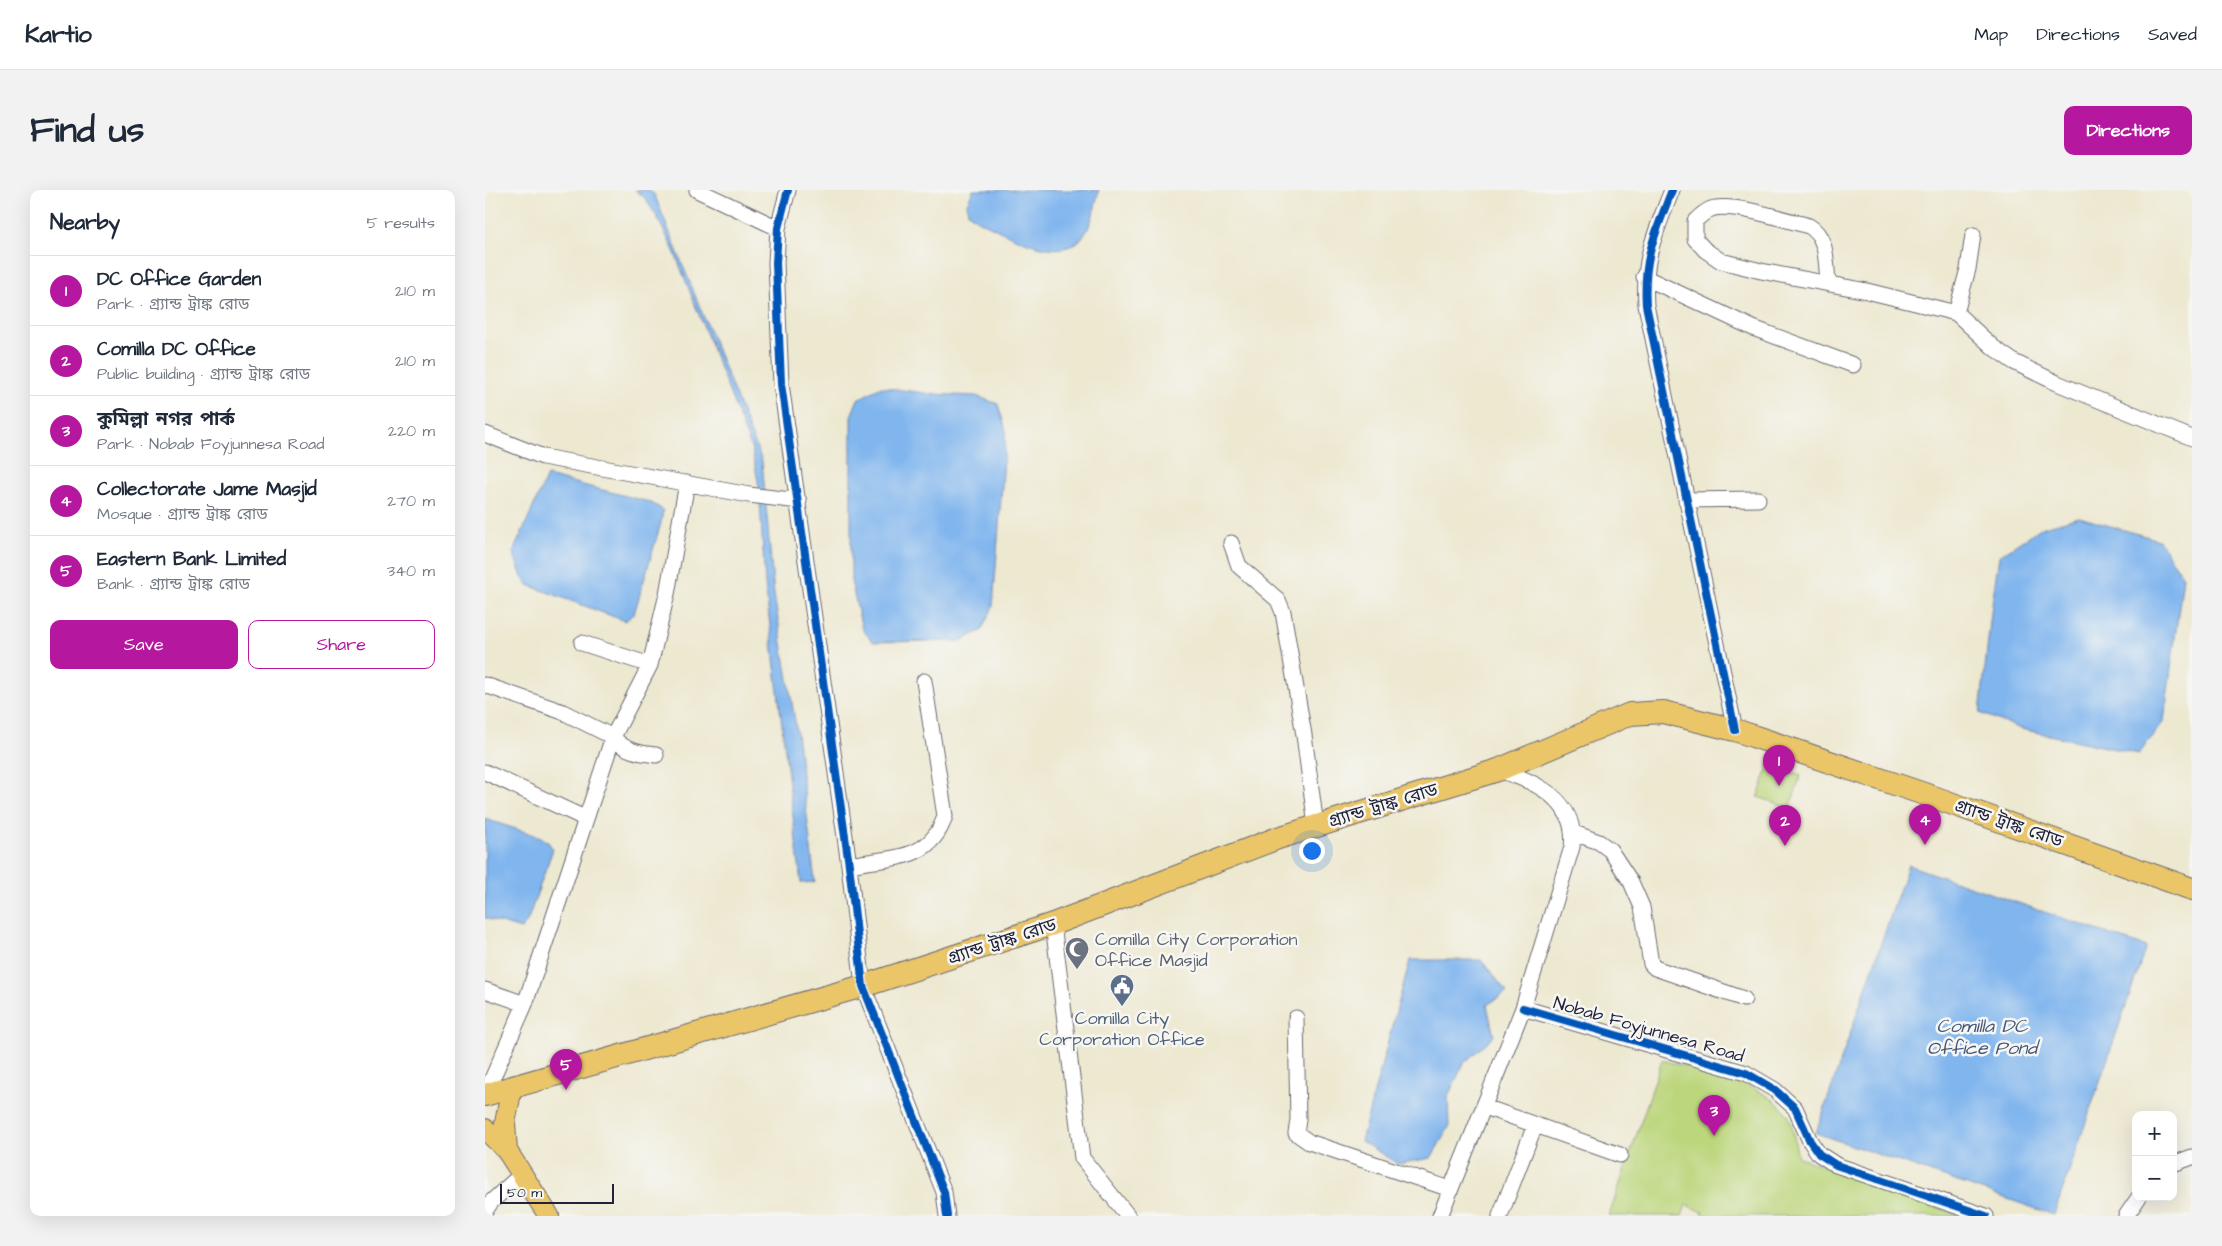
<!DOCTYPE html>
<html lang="en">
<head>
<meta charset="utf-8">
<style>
  body { margin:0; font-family:"Architects Daughter","Noto Sans Bengali",sans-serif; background:#f2f2f3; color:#1f2937 }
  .controls { position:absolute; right:15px; bottom:15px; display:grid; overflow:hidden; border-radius:10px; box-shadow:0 5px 20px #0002 }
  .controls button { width:45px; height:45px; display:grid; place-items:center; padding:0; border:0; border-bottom:1px solid #e0e1e3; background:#fff; color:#1f2937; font:25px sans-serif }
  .scale { position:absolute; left:15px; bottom:12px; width:114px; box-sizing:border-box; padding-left:5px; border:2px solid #22223b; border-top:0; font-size:14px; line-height:18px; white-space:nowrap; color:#22223b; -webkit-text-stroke:4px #f6f6f2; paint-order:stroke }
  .you { position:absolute; left:826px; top:660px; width:18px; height:18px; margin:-12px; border:4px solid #fff; border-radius:50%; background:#1a73e8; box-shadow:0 0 0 8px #1a73e833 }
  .badge { display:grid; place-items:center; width:32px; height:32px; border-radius:50%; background:#b5179e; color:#fff; font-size:16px; font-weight:700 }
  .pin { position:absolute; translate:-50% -41px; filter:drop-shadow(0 1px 2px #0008) }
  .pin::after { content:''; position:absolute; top:26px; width:18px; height:15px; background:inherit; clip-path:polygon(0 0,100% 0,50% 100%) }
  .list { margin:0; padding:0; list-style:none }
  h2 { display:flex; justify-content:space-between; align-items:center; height:65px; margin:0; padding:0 20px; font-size:21px }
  h2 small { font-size:16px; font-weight:400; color:#747a83 }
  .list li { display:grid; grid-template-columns:32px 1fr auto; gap:15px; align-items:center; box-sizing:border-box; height:70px; padding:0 20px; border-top:1px solid #e0e1e3 }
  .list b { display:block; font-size:19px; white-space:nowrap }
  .list p { margin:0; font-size:16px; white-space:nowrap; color:#747a83 }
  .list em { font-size:16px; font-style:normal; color:#747a83 }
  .actions { display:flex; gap:10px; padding:15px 20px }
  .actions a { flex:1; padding:11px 0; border:1px solid #b5179e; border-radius:10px; text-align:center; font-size:18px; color:#b5179e }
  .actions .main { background:#b5179e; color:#fff }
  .map { position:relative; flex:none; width:1707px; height:1026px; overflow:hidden; border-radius:10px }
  header { display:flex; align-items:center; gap:30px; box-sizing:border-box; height:70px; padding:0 25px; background:#fff; border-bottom:1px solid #e0e1e3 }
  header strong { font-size:24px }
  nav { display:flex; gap:28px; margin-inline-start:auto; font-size:18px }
  .intro { display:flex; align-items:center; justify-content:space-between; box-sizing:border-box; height:120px; padding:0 30px }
  h1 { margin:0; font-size:35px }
  .button { padding:12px 22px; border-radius:10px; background:#b5179e; color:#fff; font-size:18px; font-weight:700 }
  main { display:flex; gap:30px; padding:0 30px }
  aside { flex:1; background:#fff; border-radius:10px; box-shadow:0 5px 20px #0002 }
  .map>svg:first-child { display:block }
</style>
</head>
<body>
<header>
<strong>Kartio</strong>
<nav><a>Map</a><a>Directions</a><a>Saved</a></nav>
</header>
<div class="intro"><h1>Find us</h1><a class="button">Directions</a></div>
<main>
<aside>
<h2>Nearby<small>5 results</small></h2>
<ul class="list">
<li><span class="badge">1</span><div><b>DC Office Garden</b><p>Park · গ্র্যান্ড ট্রাঙ্ক রোড</p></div><em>210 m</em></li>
<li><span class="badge">2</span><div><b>Comilla DC Office</b><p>Public building · গ্র্যান্ড ট্রাঙ্ক রোড</p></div><em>210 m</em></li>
<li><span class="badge">3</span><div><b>কুমিল্লা নগর পার্ক</b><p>Park · Nobab Foyjunnesa Road</p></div><em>220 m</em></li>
<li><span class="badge">4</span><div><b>Collectorate Jame Masjid</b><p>Mosque · গ্র্যান্ড ট্রাঙ্ক রোড</p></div><em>270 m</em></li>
<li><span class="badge">5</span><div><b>Eastern Bank Limited</b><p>Bank · গ্র্যান্ড ট্রাঙ্ক রোড</p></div><em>340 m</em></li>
</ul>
<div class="actions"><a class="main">Save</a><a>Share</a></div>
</aside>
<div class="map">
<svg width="1707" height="1026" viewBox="0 0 1707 1026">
  <rect width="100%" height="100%" fill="#f6f6f2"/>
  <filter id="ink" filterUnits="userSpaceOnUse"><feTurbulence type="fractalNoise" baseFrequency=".02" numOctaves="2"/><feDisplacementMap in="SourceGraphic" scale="10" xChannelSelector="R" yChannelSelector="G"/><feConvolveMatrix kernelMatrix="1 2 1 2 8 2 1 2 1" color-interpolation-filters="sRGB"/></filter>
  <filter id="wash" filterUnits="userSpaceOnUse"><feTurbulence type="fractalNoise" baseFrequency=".0096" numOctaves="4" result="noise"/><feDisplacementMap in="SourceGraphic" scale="20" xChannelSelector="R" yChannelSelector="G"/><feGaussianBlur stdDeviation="1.12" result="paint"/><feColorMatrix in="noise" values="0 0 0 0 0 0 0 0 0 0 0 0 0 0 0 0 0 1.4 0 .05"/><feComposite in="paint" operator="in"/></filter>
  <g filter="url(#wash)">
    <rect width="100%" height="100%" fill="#ede8d0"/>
    <path fill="#bcd67b" stroke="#6f7c5b" d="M1284,574l32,11 -11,33 -32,-11z
      M1177,870c38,11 102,21 126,55 5,8 7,32 10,42l162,59h-258l1,-4 -17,-7 -4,11h-73z"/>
    <path fill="#80b5ee" stroke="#516c94" d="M150,0h15l5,6 107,265 12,134 23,138 18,149 -14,1 -36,-299 -6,-97 -7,-37 -78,-199 -18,-36 -12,-18z
      M488,0h126c-4,15 -7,40 -20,51 -26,22 -75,-9 -102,-21l-9,-7 -1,-9z
      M396,197l51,7 44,2 22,8 8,27 -13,176 -12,24 -21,10 -87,1 -11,-13 -11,-48v-165l7,-17z
      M62,286l103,26 13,8 -2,13 -27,91 -9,7 -97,-36 -6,-8 -9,-25z
      M1594,327l80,23 24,37 -19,144 -25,33 -118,-25 -41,-16 12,-109 7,-48 42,-28z
      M0,629l56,18 7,5 5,7 -26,73 -6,7 -36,-11z
      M1423,675l238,82 -92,268 -238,-82z
      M925,770h71l26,32 -20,13 7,31 -30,27 -16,33 1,31 -18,31 -33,6 -37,-23z"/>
  </g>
  <g filter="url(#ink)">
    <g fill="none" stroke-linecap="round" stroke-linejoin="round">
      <defs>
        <path id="minor" d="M212,0l81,38
          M303,0l-10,38 -2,35 5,121 68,481 14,121 81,206 3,24
          M1187,0c-17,44 -29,67 -26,115l89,425
          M1488,45l-5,34 -12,44 38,35 20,14 43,21 135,55
          M1159,87l109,51 100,37
          M1343,93c-2,-20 0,-46 -19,-57 -23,-6 -78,-24 -98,-17 -7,3 -11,7 -16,12v18l10,11 16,11 40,10 106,20 89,22
          M0,244l58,23 206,38 50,6
          M1201,310l72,-1
          M746,353l8,23 39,34 5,12 21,123 12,91
          M97,453l68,22
          M0,495l78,27 50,25 37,-72 17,-71 20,-111
          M128,547c11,14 26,16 43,18
          M0,582l95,44 5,6 -60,182 -40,91
          M100,632l28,-85
          M1089,643l25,9 11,8 21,32 11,25 9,57 4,4 89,31
          M364,675c41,-8 82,-3 96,-49l-21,-135
          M568,734l29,234 46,58
          M0,800l40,14
          M1038,818l223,65 29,17 20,18 15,33 9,13 17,11 150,51
          M811,828l2,102 -2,13 13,9 141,47
          M1000,917l135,48
          M1688,974l19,-7
          M0,1021l6,-9 32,-29
          M955,1026l83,-208 49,-161c6,-46 -36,-66 -74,-77
          M1015,1026l35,-91
          M1641,1026l13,-19"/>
        <path id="major" d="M0,939l22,22 42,65
          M22,961l-2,-28 7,-36"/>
        <path id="highway" d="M0,905l378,-109 190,-62 225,-86 220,-68 132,-56 33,-2 72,18 201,68 256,91"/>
      </defs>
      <use href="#minor" stroke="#69676f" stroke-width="17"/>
      <use href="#major" stroke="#69676f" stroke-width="22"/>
      <use href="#highway" stroke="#69676f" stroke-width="24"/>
      <use href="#minor" stroke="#fff" stroke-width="15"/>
      <use href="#major" stroke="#ebc669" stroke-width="20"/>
      <use href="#highway" stroke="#ebc669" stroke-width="22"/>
      <defs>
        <path id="cycleway" d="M303,0l-10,38 -2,35 5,121 68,481 14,121 81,206 3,24
          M1187,0c-17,44 -29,67 -26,115l89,425
          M1038,818l223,65 29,17 20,18 15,33 9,13 17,11 150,51"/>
      </defs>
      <use href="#cycleway" stroke="#f6f6f2" stroke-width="11"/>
      <use href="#cycleway" stroke="#0057b8" stroke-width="8"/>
    </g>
  </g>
  <defs>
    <symbol id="mosque-pin" viewBox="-11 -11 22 30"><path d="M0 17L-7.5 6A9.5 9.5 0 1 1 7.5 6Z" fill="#6b7280" stroke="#f6f6f2"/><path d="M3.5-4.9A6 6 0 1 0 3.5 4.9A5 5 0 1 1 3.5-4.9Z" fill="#fff"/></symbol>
    <symbol id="civic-pin" viewBox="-11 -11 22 30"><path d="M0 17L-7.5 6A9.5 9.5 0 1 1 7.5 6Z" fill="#5c6f8a" stroke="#f6f6f2"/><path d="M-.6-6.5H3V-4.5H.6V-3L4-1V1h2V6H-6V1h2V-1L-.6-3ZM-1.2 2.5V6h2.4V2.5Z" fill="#fff"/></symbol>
  </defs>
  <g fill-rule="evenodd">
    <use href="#mosque-pin" x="578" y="745" width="28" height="38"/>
    <use href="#civic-pin" x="623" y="782" width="28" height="38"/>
  </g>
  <g text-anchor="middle" stroke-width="5" stroke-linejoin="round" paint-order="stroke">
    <g font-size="18" fill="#22223b" stroke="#f6f6f2">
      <text transform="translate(898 615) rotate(-17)" y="6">গ্র্যান্ড ট্রাঙ্ক রোড</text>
      <text transform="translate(1524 633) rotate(19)" y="6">গ্র্যান্ড ট্রাঙ্ক রোড</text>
      <text transform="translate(517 751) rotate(-18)" y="6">গ্র্যান্ড ট্রাঙ্ক রোড</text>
      <text transform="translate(1164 839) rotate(16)" y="6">Nobab Foyjunnesa Road</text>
    </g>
    <g font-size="18" fill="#5b616d" stroke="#f6f6f2" text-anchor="start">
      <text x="610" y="755">Comilla City Corporation<tspan x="610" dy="21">Office Masjid</tspan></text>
    </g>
    <g font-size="18" fill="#4e5e75" stroke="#f6f6f2">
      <text x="637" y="834">Comilla City<tspan x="637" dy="21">Corporation Office</tspan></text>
    </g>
    <g font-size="19" font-style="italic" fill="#43557a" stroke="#f6f6f2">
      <text x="1497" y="842">Comilla DC<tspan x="1497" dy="22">Office Pond</tspan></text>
    </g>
  </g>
</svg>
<div class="controls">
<button>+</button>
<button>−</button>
</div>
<div class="scale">50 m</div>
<div class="you"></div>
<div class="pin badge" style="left:1294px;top:596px">1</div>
<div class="pin badge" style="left:1300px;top:656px">2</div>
<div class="pin badge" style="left:1229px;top:946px">3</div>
<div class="pin badge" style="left:1440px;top:655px">4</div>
<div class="pin badge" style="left:81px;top:900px">5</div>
</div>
</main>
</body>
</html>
